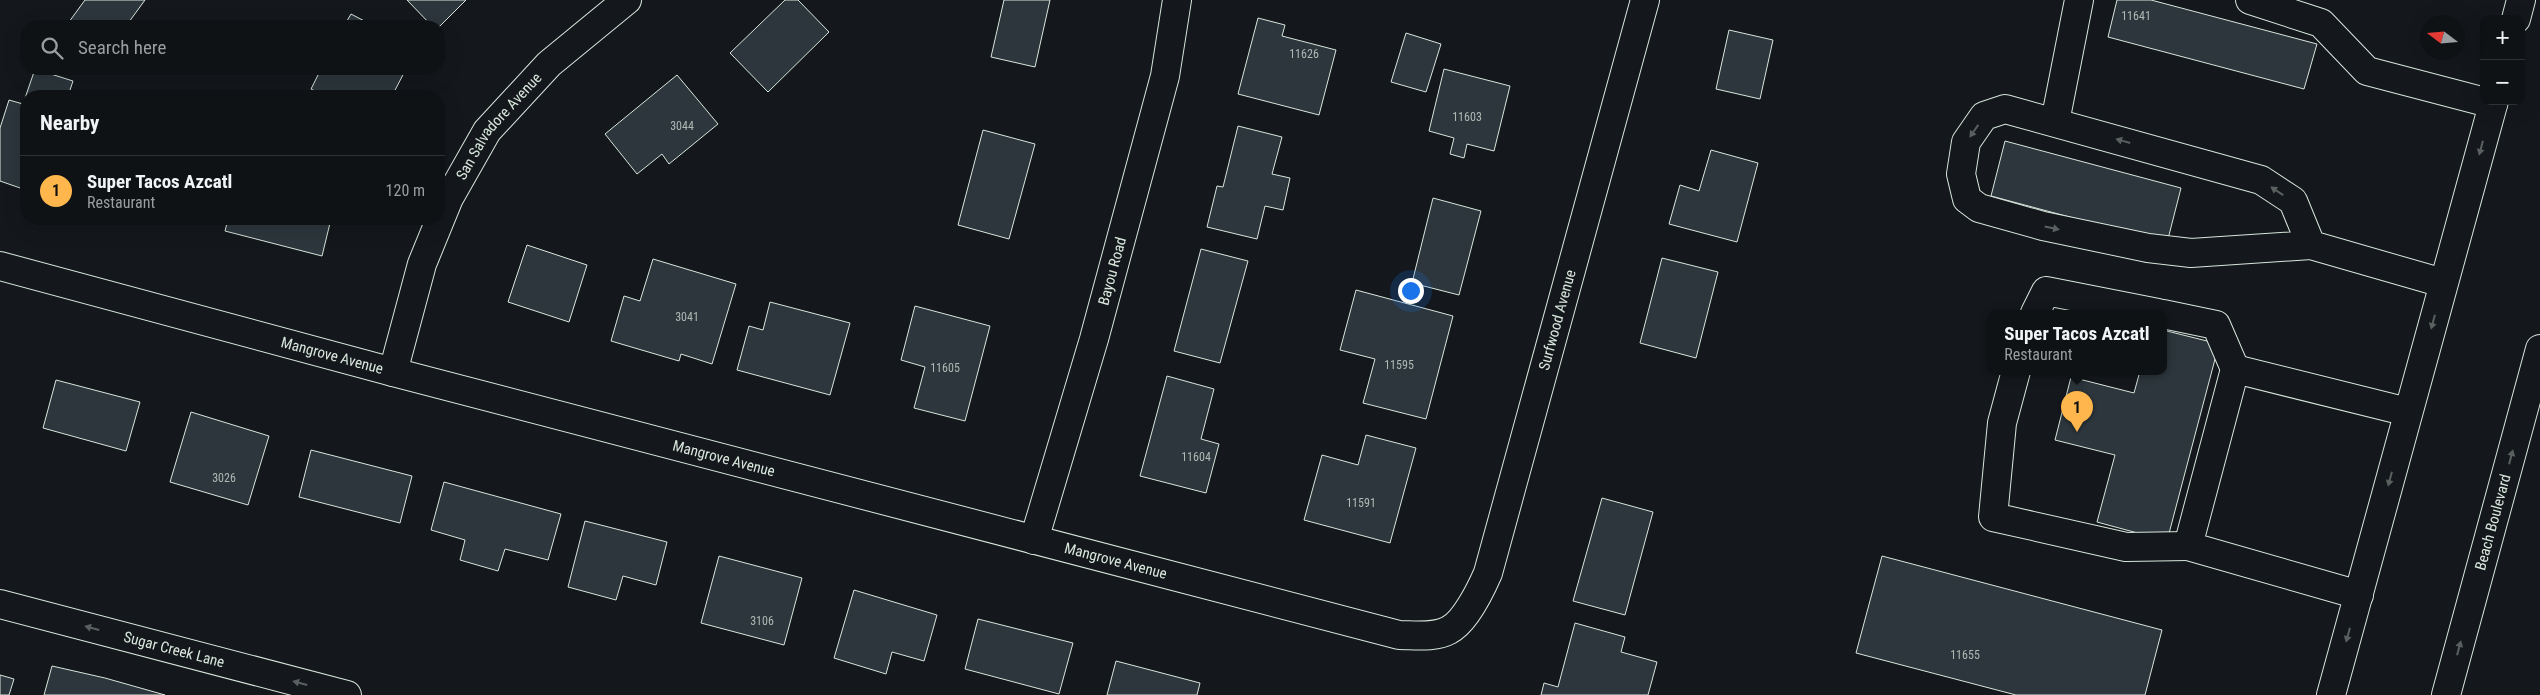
<!DOCTYPE html>
<html lang="en">
<head>
<meta charset="utf-8">
<style>
  body { margin:0; font-family:"Roboto Condensed",sans-serif; background:#181b1e; color:#f1f3f6 }
  .controls { position:absolute; right:15px; top:15px; display:grid; overflow:hidden; border-radius:10px; box-shadow:0 5px 20px #0002 }
  .controls button { width:45px; height:45px; display:grid; place-items:center; padding:0; border:0; border-bottom:1px solid #2f3234; background:#0f1215; color:#f1f3f6; font:25px sans-serif }
  .compass { position:absolute; left:2420px; top:15px; width:45px; height:45px; border-radius:50%; background:#0f1215; box-shadow:0 5px 20px #0002; rotate:286deg }
  .you { position:absolute; left:1410px; top:290px; width:18px; height:18px; margin:-12px; border:4px solid #fff; border-radius:50%; background:#1a73e8; box-shadow:0 0 0 8px #1a73e833 }
  .badge { display:grid; place-items:center; width:32px; height:32px; border-radius:50%; background:#ffb74d; color:#111; font-size:16px; font-weight:700 }
  .pin { position:absolute; translate:-50% -41px; filter:drop-shadow(0 1px 2px #0008) }
  .pin::after { content:''; position:absolute; top:26px; width:18px; height:15px; background:inherit; clip-path:polygon(0 0,100% 0,50% 100%) }
  .popup { position:absolute; left:1987px; top:310px; width:180px; height:65px; box-sizing:border-box; display:grid; place-content:center; border-radius:10px; background:#0f1215; filter:drop-shadow(0 1px 4px #0005); font-size:16px; white-space:nowrap; color:#9b9ea0 }
  .popup b { font-size:19px; color:#f1f3f6 }
  .popup::after { content:''; position:absolute; left:50%; top:100%; margin-left:-10px; border:10px solid transparent; border-top-color:#0f1215 }
  .list { margin:0; padding:0; list-style:none }
  h2 { display:flex; justify-content:space-between; align-items:center; height:65px; margin:0; padding:0 20px; font-size:21px }
  h2 small { font-size:16px; font-weight:400; color:#9b9ea0 }
  .list li { display:grid; grid-template-columns:32px 1fr auto; gap:15px; align-items:center; box-sizing:border-box; height:70px; padding:0 20px; border-top:1px solid #2f3234 }
  .list b { display:block; font-size:19px; white-space:nowrap }
  .list p { margin:0; font-size:16px; white-space:nowrap; color:#9b9ea0 }
  .list em { font-size:16px; font-style:normal; color:#9b9ea0 }
  .icon { flex:none; width:28px; height:28px; fill:none; stroke:currentColor; stroke-width:2; stroke-linecap:round; stroke-linejoin:round }
  .map { position:relative; flex:none; width:2540px; height:695px; overflow:hidden }
  .search { position:absolute; background:#0f1215; box-shadow:0 5px 20px #0002; left:20px; top:20px; width:425px; height:55px; display:flex; align-items:center; gap:12px; box-sizing:border-box; padding:0 18px; border-radius:20px; color:#9b9ea0; font-size:19px }
  .panel { position:absolute; background:#0f1215; box-shadow:0 5px 20px #0002; left:20px; top:90px; width:425px; height:135px; border-radius:20px }
  .map>svg:first-child { display:block }
</style>
</head>
<body>
<div class="map">
<svg width="2540" height="695" viewBox="0 0 2540 695">
  <rect width="100%" height="100%" fill="#14181c"/>
  <path fill="#2c363c" stroke="#d8e6dc" d="M85,0h60l-19,26h-60z
    M407,0h59l-27,27 -7,-1z
    M785,0h13l31,32 -61,60 -38,-39z
    M1004,0h46l-15,67 -44,-10z
    M2117,0h34l166,44 -13,45 -196,-52z
    M351,14l23,12h-30z
    M1258,18l27,7 -3,11 54,14 -17,65 -81,-21z
    M1729,30l44,10 -13,59 -44,-10z
    M1406,33l35,11 -15,48 -35,-10z
    M35,69l38,12 -5,15h-42v94l-26,-9v-53l9,-28 14,4z
    M321,69h85l-14,27h-67l-14,-7z
    M1444,69l66,17 -16,65 -27,-7 -3,14 -14,-4 4,-16 -25,-7z
    M677,75l41,49 -49,40 -7,-10 -25,20 -32,-40z
    M1238,126l44,11 -10,37 18,4 -7,32 -18,-4 -8,33 -50,-12 10,-41 6,1z
    M983,130l52,14 -26,95 -51,-14z
    M2005,141l176,47 -14,55 -176,-47z
    M1711,150l47,13 -21,79 -68,-18 11,-39 19,6z
    M1433,198l48,13 -22,84 -47,-12z
    M228,219h103l-9,37 -97,-25z
    M527,245l60,20 -18,57 -61,-20z
    M1201,249l47,12 -28,102 -46,-12z
    M1662,258l56,14 -22,86 -56,-15z
    M653,259l83,25 -24,80 -31,-10 -2,7 -68,-20 13,-45 16,5z
    M1356,290l97,26 -27,103 -63,-16 12,-44 -35,-9z
    M770,302l80,21 -20,72 -93,-25 12,-44 14,4z
    M915,306l75,20 -25,95 -51,-13 11,-41 -24,-7z
    M2163,330l56,14 -52,197 -70,-19 18,-67 -60,-15 16,-63 63,16 6,-22h23z
    M1167,376l47,13 -13,50 18,5 -13,49 -66,-17z
    M56,380l84,22 -14,49 -83,-23z
    M191,412l78,24 -21,69 -78,-23z
    M1366,435l50,13 -26,95 -86,-23 18,-65 36,10z
    M311,450l101,26 -12,47 -101,-26z
    M444,482l117,32 -13,46 -43,-11 -7,22 -38,-11 5,-20 -34,-10z
    M1602,498l51,14 -28,103 -52,-14z
    M585,521l82,21 -11,43 -33,-9 -7,24 -48,-13z
    M719,556l83,22 -18,67 -83,-22z
    M1882,556l280,74 -17,65h-129l-160,-42z
    M854,590l83,25 -13,46 -32,-9 -6,22 -52,-16z
    M978,619l95,24 -14,51 -94,-25z
    M1575,623l50,14 -4,15 36,10 -9,33h-107l3,-12 14,4z
    M1116,661l84,22 -3,12h-90z
    M52,666l53,12 60,17h-121z
    M0,675l14,4 -5,16h-9z"/>
  <g fill="none" stroke-linecap="round" stroke-linejoin="round">
    <defs>
      <g id="minor">
        <path d="M2250,0l71,23 46,48 126,33"/>
        <path d="M2055,122l24,-122"/>
        <path d="M2311,245l-18,-44 -32,-21 -256,-71 -21,7 -18,26 -5,32 6,25 12,9 64,18 105,22 43,5 120,-8 132,38"/>
        <path id="s1" d="M0,266l393,106 1006,263c15,0 36,3 50,-5 16,-8 32,-41 39,-57l157,-573"/>
        <path d="M2035,313l11,-22 112,22"/>
        <path d="M2163,314l53,11 19,44"/>
        <path d="M2016,371l-14,52 -9,94 133,30 62,-1"/>
        <path id="s2" d="M393,372l29,-108 27,-66 38,-67 62,-67 78,-64"/>
        <path id="s3" d="M1034,540l60,-201 71,-263 12,-76"/>
        <path d="M2359,595l-171,-49 47,-177 173,43"/>
        <path id="s4" d="M0,604l347,91"/>
      </g>
      <g id="highway">
        <path d="M2516,19l5,-19"/>
        <path d="M2331,695l163,-594"/>
        <path id="s5" d="M2446,695l94,-346"/>
      </g>
    </defs>
    <use href="#minor" stroke="#d8e6dc" stroke-width="30"/>
    <use href="#highway" stroke="#d8e6dc" stroke-width="30"/>
    <use href="#minor" stroke="#14181c" stroke-width="28"/>
    <use href="#highway" stroke="#14181c" stroke-width="28"/>
  </g>
  <defs><path id="oneway-solid" d="M-6-.8H1V-3.2L6.5 0L1 3.2V.8H-6Z" transform="scale(1.25)"/></defs>
  <g fill="#59605f">
    <use href="#oneway-solid" transform="translate(1974 131) rotate(125)"/>
    <use href="#oneway-solid" transform="translate(2123 141) rotate(-164)"/>
    <use href="#oneway-solid" transform="translate(2481 148) rotate(105)"/>
    <use href="#oneway-solid" transform="translate(2277 191) rotate(-147)"/>
    <use href="#oneway-solid" transform="translate(2052 228) rotate(12)"/>
    <use href="#oneway-solid" transform="translate(2433 322) rotate(105)"/>
    <use href="#oneway-solid" transform="translate(2511 457) rotate(-75)"/>
    <use href="#oneway-solid" transform="translate(2390 479) rotate(105)"/>
    <use href="#oneway-solid" transform="translate(92 628) rotate(-165)"/>
    <use href="#oneway-solid" transform="translate(2348 635) rotate(105)"/>
    <use href="#oneway-solid" transform="translate(2459 648) rotate(-75)"/>
    <use href="#oneway-solid" transform="translate(300 683) rotate(-165)"/>
  </g>
  <g text-anchor="middle" stroke-width="4" stroke-linejoin="round" paint-order="stroke">
    <g font-size="12" fill="#adbab4">
      <text x="2136" y="20">11641</text>
      <text x="1304" y="58">11626</text>
      <text x="1467" y="121">11603</text>
      <text x="682" y="130">3044</text>
      <text x="687" y="321">3041</text>
      <text x="1399" y="369">11595</text>
      <text x="945" y="372">11605</text>
      <text x="1196" y="461">11604</text>
      <text x="224" y="482">3026</text>
      <text x="1361" y="507">11591</text>
      <text x="762" y="625">3106</text>
      <text x="1965" y="659">11655</text>
    </g>
    <g font-size="15" fill="#d8e6dc" stroke="#14181c">
      <text dy="5" stroke="none"><textPath href="#s2" startOffset="271">San Salvadore Avenue</textPath></text>
      <text dy="5" stroke="none"><textPath href="#s3" startOffset="280">Bayou Road</textPath></text>
      <text dy="5" stroke="none"><textPath href="#s1" startOffset="1830">Surfwood Avenue</textPath></text>
      <text dy="5" stroke="none"><textPath href="#s1" startOffset="344">Mangrove Avenue</textPath></text>
      <text dy="5" stroke="none"><textPath href="#s1" startOffset="749">Mangrove Avenue</textPath></text>
      <text dy="5" stroke="none"><textPath href="#s5" startOffset="179">Beach Boulevard</textPath></text>
      <text dy="5" stroke="none"><textPath href="#s1" startOffset="1154">Mangrove Avenue</textPath></text>
      <text dy="5" stroke="none"><textPath href="#s4" startOffset="180">Sugar Creek Lane</textPath></text>
    </g>
  </g>
</svg>
<div class="controls">
<button>+</button>
<button>−</button>
</div>
<svg class="compass" viewBox="-18 -18 36 36"><path d="M0-13l5 13h-10z" fill="#e53935"/><path d="M0 13l5-13h-10z" fill="#9b9ea0"/></svg>
<div class="you"></div>
<div class="pin badge" style="left:2077px;top:432px">1</div>
<div class="popup"><b>Super Tacos Azcatl</b>Restaurant</div>
<div class="search"><svg class="icon" aria-label="search" viewBox="0 0 24 24"><circle cx="10" cy="10" r="6"/><path d="M15 15l6 6"/></svg>Search here</div>
<section class="panel">
<h2>Nearby<small></small></h2>
<ul class="list">
<li><span class="badge">1</span><div><b>Super Tacos Azcatl</b><p>Restaurant</p></div><em>120 m</em></li>
</ul>
</section>
</div>
</body>
</html>
